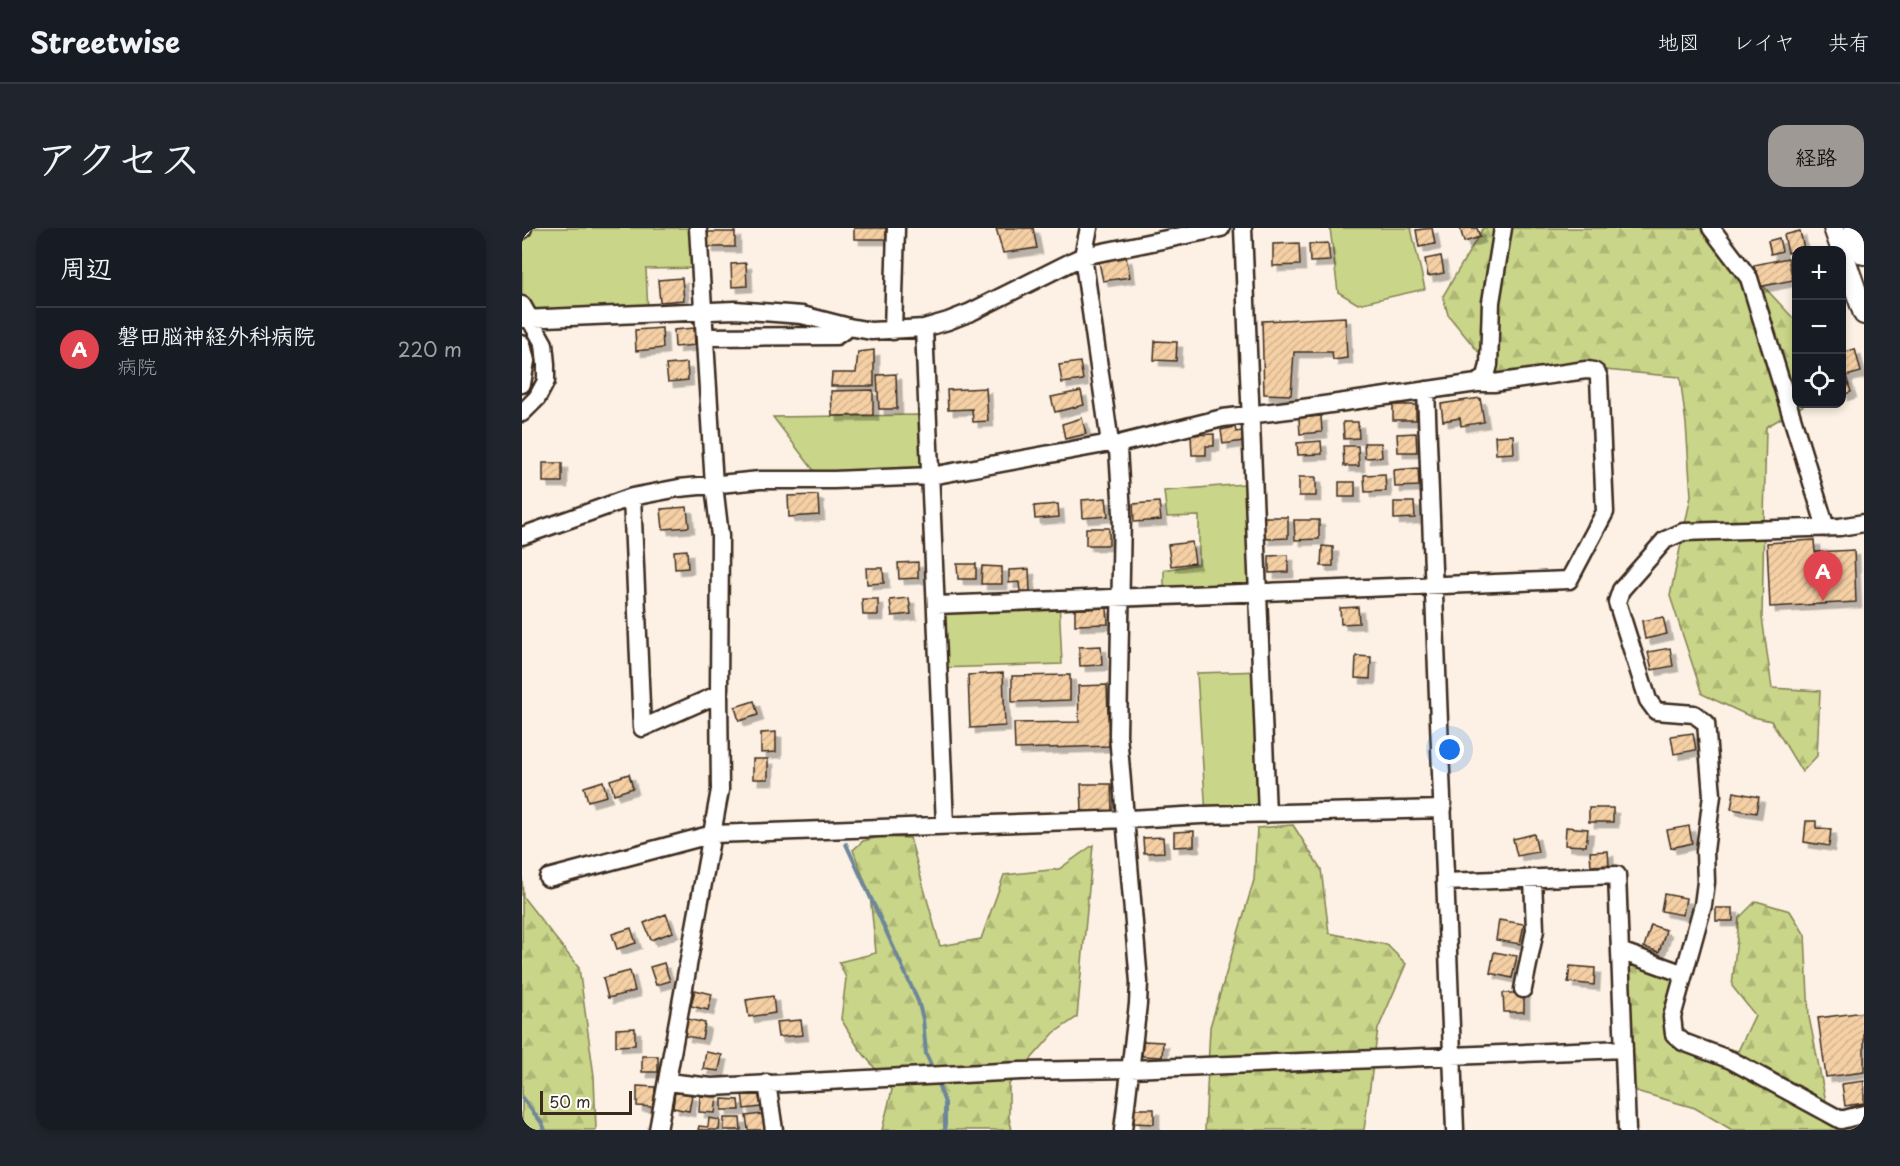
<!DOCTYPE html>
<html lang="ja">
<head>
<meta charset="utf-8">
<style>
  body { margin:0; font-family:"Playpen Sans","Klee One",sans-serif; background:#20242c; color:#f1f3f6 }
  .controls { position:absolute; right:18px; top:18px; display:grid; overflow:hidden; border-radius:12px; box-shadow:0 3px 9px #0003 }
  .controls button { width:54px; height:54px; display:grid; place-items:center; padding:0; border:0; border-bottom:2px solid #363941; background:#171b24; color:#f1f3f6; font:30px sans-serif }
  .scale { position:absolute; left:18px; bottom:15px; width:92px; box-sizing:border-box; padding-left:6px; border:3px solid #3b2a1e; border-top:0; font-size:16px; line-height:21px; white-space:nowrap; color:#3b2a1e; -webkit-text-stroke:4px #fff; paint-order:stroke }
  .you { position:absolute; left:928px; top:522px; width:21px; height:21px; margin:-15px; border:4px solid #fff; border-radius:50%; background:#1a73e8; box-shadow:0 0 0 9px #1a73e833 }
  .badge { display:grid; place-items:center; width:39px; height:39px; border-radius:50%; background:#9f9995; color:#fff; font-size:20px; font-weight:700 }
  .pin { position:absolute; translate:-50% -50px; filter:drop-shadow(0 2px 3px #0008) }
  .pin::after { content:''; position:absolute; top:32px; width:21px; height:18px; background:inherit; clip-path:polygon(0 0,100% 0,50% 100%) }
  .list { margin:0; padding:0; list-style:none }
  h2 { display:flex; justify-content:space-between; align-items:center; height:78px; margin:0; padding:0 24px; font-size:26px }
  h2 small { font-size:20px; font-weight:400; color:#9ea1a6 }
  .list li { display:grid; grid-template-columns:39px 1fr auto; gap:18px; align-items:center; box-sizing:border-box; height:84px; padding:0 24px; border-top:2px solid #363941 }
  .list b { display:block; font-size:22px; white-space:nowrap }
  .list p { margin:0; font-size:20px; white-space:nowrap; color:#9ea1a6 }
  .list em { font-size:20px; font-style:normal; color:#9ea1a6 }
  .icon { flex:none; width:33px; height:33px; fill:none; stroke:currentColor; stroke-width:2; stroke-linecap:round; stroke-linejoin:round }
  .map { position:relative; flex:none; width:1342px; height:902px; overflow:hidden; border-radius:18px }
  header { display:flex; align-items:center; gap:36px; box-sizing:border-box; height:84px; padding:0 30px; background:#171b24; border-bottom:2px solid #363941 }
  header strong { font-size:28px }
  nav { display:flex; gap:33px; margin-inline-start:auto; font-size:21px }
  .intro { display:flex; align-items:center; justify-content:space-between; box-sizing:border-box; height:144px; padding:0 36px }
  h1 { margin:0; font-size:42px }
  .button { padding:15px 27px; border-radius:18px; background:#9f9995; color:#111; font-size:21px; font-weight:700 }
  main { display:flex; gap:36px; padding:0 36px }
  aside { flex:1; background:#171b24; border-radius:18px; box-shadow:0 3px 9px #0003 }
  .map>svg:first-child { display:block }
</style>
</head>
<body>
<header>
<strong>Streetwise</strong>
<nav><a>地図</a><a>レイヤ</a><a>共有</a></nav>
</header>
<div class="intro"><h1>アクセス</h1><a class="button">経路</a></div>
<main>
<aside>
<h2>周辺<small></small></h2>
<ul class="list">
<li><span class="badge" style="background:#e0444e">A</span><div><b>磐田脳神経外科病院</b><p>病院</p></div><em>220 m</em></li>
</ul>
</aside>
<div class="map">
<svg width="1342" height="902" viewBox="0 0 1342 902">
  <defs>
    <pattern id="forest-firs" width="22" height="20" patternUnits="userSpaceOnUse" patternTransform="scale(1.5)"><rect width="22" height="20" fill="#c9d588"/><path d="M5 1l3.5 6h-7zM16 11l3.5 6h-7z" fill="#aeb775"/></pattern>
    <pattern id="building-hatch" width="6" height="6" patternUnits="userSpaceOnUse" patternTransform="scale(1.5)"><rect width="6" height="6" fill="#f5d0a5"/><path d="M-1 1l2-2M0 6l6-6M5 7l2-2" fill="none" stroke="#d3b38e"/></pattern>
    <filter id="shadow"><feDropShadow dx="5.5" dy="5.5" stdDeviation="0" flood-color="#0004"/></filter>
  </defs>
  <rect width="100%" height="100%" fill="#fcf1e4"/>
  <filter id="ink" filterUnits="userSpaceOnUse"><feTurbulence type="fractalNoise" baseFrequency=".0167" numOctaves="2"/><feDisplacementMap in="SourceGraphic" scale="12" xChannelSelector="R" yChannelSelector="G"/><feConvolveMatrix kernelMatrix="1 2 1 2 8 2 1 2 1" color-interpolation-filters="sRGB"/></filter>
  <g filter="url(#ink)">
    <path fill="#c9d588" stroke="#828053" stroke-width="1.5" d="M0,0h176l3,40 -55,1 2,44 -117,5 -9,-18z
      M808,0h81l14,61 -67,15 -20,-12z
      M400,187l9,54 -113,7 -45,-59z
      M733,255l4,109 -95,3v-25l35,-6v-48l-32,1 -3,-26z
      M537,372l3,64 -123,4 1,-63z
      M740,443l5,143 -61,1 -9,-142z"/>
    <path fill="url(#forest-firs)" stroke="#828053" stroke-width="1.5" d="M961,0h226l86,92 1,9v75h10l-40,23 -4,190 10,71 48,3 -3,65 -15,16 -31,-51 -22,-5 -47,-22 -32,-98 21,-100 -5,-72 -6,-47 -86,-8 -108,7 3,-11 -41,-50 -5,-19z
      M771,597l28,44 8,64 58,12 19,19 -28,65 -14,101h-159l5,-103 44,-147 3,-52z
      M357,609l31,1 30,108 41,-7 23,-64 55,-6 34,-24 -16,172 -23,16 -45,51v34l3,12h-130l10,-40 -34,-43 -17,-28 5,-41 -7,-16 37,-9 -6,-58 -17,-45 10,-9z
      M0,649l1,20 56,71 15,108 2,54h-74z
      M1234,673l34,10 15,24 4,82 21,105 28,4 2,4h-128l-37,-22 -70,-20 -5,-137 64,23 -10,60 64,17 17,-36 -23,-29 7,-68z"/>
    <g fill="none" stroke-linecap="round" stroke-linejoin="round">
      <path stroke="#6d869a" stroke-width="4" d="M324,616l72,157 5,18 3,35 8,17
        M415,853l8,22v27
        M0,870l20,25 3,7"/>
    </g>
    <path fill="url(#building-hatch)" stroke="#3b2a1e" stroke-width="1.5" filter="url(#shadow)" d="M332,0h32v11h-32z
      M474,0h37l4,20 -34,5z
      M910,0l3,16 -16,3 -3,-17z
      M938,0h17l3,9 -16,5z
      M1278,3l4,18 -16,4 -4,-18z
      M186,4h27v15h-27z
      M1257,10l3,13 -11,3 -3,-13z
      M777,15l1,22 -27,1v-22z
      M806,15l2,18 -20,1 -1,-18z
      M919,28l3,17 -16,3 -3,-17z
      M604,29l4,20 -27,4 -4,-19z
      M1266,30l5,22 -35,7 -4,-22z
      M224,35l1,23 -15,1 -1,-23z
      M160,50l2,22 -24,2 -2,-22z
      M823,89l2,41 -14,2 -1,-8h-38l-3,43 -27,-1 -2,-73z
      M140,100l1,20 -27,3 -1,-21z
      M172,100l1,17 -20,2 -1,-17z
      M633,113l22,1 -1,19 -22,-1z
      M1333,121l6,23 -15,4 5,16 -9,3v-42z
      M352,122v36h-43l1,-13h24l2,-21z
      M558,134l3,18 -21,3 -3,-18z
      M165,135l1,17 -20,2 -2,-17z
      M374,146l1,35h-18l-2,-34z
      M464,160l2,33 -15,1 -1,-13 -24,1 -1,-20z
      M351,162v25l-41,1 -1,-25z
      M559,163l3,14 -29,7 -4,-15z
      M958,170l4,24 -23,4 -1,-8 -17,3 -2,-17z
      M871,177h23v15h-23z
      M799,188l1,16 -22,2 -1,-16z
      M560,190l4,16 -21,5 -3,-15z
      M821,194h15l1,16 -15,1z
      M713,199l1,5 6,-1 1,10 -20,3 -2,-14z
      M894,205l1,19h-19l-1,-18z
      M692,206v12h-8v9h-14l-1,-20z
      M991,207l1,18 -18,1 -1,-18z
      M799,213l1,13 -24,1 -1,-12z
      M842,215h17l1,14 -17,1z
      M821,218h15l1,20h-15z
      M21,235h19v19h-19z
      M896,240l1,18 -24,1 -1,-17z
      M863,246l1,17 -21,1 -1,-17z
      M777,249h17v19h-17z
      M817,254h16v15h-16z
      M296,267l1,20 -30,2 -1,-21z
      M584,270l2,18 -25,2 -1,-18z
      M637,274l2,18 -27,2 -1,-18z
      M872,274h20l1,16 -21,1z
      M536,276l1,13 -24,2 -1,-13z
      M165,279l2,20 -26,2 -2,-20z
      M742,289h24v21l-24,1z
      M772,292h25v19l-24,1z
      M564,300h23v17h-23z
      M1292,312l1,12 39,-2 2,52 -86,5 -3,-64z
      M670,314l3,21 -24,3 -3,-21z
      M800,318l11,1v19h-12z
      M165,322l1,18 -13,1 -1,-18z
      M766,327v17l-19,1v-17z
      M396,334v16l-19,1 -1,-16z
      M435,336h19v15h-18z
      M460,338l20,1v17h-21z
      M344,340h17l1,15 -17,1z
      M507,341l1,22h-10l-1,-9 -10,1v-13z
      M387,370l2,16 -19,2 -2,-16z
      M340,371h16v16h-15z
      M836,379l1,16 -18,1 -1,-16z
      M585,380l1,16 -33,1v-16z
      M1141,389l4,17 -22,5 -3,-18z
      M579,418l1,19 -22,1 -1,-19z
      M1148,420l3,18 -21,4 -4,-18z
      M834,428l15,1 -1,22 -15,-1z
      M481,445l2,53 -35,2 -2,-53z
      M548,447v25l-58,2v-26z
      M585,457l2,61 -94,3 -1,-26 65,-1 -1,-36z
      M232,473l4,14 -19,6 -4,-14z
      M254,504v20l-15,1v-20z
      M1171,505l3,17 -22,4 -3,-18z
      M231,531h15v20h-15z
      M107,546l4,14 -19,6 -4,-14z
      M81,553l4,15 -19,5 -4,-14z
      M559,556h30l1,26 -30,1z
      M1212,564l25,5 -3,16 -25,-4z
      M1067,580h24v14h-24z
      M1284,593h10v7l15,1 -2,17 -25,-4z
      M1167,598l3,17 -21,5 -4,-18z
      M1044,599l22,2 -2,17 -21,-1z
      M672,603v15l-20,1v-15z
      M1012,606l4,18 -21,4 -4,-17z
      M641,609l1,15 -20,1 -1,-15z
      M1086,623l1,14 -18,1 -1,-14z
      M1142,666l22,4 -3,17 -22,-4z
      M1194,680h17v13h-17z
      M144,686l7,18 -22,8 -7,-17z
      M977,692l25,4 -4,20 -24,-4z
      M1129,697l15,5 -7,22 -15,-5z
      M109,700l5,15 -19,6 -5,-15z
      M972,724l23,4 -5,22 -22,-5z
      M142,735l6,18 -14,4 -6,-18z
      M1048,738l25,2 -1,17 -26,-3z
      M108,743l5,20 -27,7 -5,-20z
      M173,762l17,4 -4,16 -17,-4z
      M981,765h21v19h-20z
      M251,768l2,17 -26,4 -3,-17z
      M1342,784v60l-38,5 -8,-59z
      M166,791l17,4 -3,16 -17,-3z
      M279,792l2,15 -25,2 -2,-15z
      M113,800v17l-19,1v-17z
      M621,813l20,1 -1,15 -20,-1z
      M184,824l16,3 -3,16 -16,-2z
      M120,828h16v16h-16z
      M1342,853v22l-19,3 -3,-22z
      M115,858l18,1 -1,20 -17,-1z
      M236,863l3,16 -17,2 -2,-16z
      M153,864l17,3 -3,16 -16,-3z
      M178,868l17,1 -2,16 -16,-1z
      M200,871l17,1 1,10h-18z
      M612,881h20v15l-20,-1z
      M240,886l3,16h-17l-2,-14z
      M187,890l11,2 -1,10h-21l1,-4 9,1z
      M202,890h16l1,12h-17z"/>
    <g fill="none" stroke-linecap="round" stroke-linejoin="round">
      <defs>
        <path id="minor" d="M567,0l-6,28 27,187
          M721,0l24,586
          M1189,0l38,50 77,250
          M0,2l1,-2
          M0,77l22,39 2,20v17l-9,17 -15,15
          M0,91l213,-9 67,5 47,12 22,4 53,-3 24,-7 23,-9 112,-56 138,-28
          M402,100l21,497
          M371,103l3,-103
          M183,109l131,-1 13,-9
          M0,116l4,17 -4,23
          M904,162l29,740
          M110,269l10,231 77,-34
          M1342,295l-24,4 -157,5 -18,8 -44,50 -4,12 31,98 8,11 38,3 12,9 6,72 -7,56 1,31 -3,23 -31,112 2,17 9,8 48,18 110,60 23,-6
          M0,308l110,-39 47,-9 81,-8h74l97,-4 179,-33 8,6
          M414,377l633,-25 36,-68 -6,-134c-2,-7 -6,-8 -13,-8l-92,13h-17
          M26,650l165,-44 416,-15 72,-4 242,-6
          M923,654l172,-7 10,255
          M1098,723l64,23
          M1001,761l12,-59 -2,-52
          M145,854l45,5 309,-16 109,-2 494,-20
          M245,855l7,47
          M136,902l62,-340 -1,-96 1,-158 -6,-51 -16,-257
          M601,902l15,-126 1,-22 -21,-247 4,-222 -4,-64 4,-6 101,-25 73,-9 181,-26 9,-7 3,-11 2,-63 12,-74"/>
        <path id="major" d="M1312,0l30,86
          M1333,0l9,26"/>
      </defs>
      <use href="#minor" stroke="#3b2a1e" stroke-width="21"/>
      <use href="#major" stroke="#3b2a1e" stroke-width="24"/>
      <use href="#minor" stroke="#fff" stroke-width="16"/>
      <use href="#major" stroke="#fff" stroke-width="20"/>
    </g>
  </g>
</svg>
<div class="controls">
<button>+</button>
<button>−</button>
<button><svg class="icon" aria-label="locate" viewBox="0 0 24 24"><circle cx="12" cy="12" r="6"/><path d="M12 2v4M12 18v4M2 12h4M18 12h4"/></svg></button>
</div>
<div class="scale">50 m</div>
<div class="you"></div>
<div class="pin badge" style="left:1301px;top:373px;background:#e0444e">A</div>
</div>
</main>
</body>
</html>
